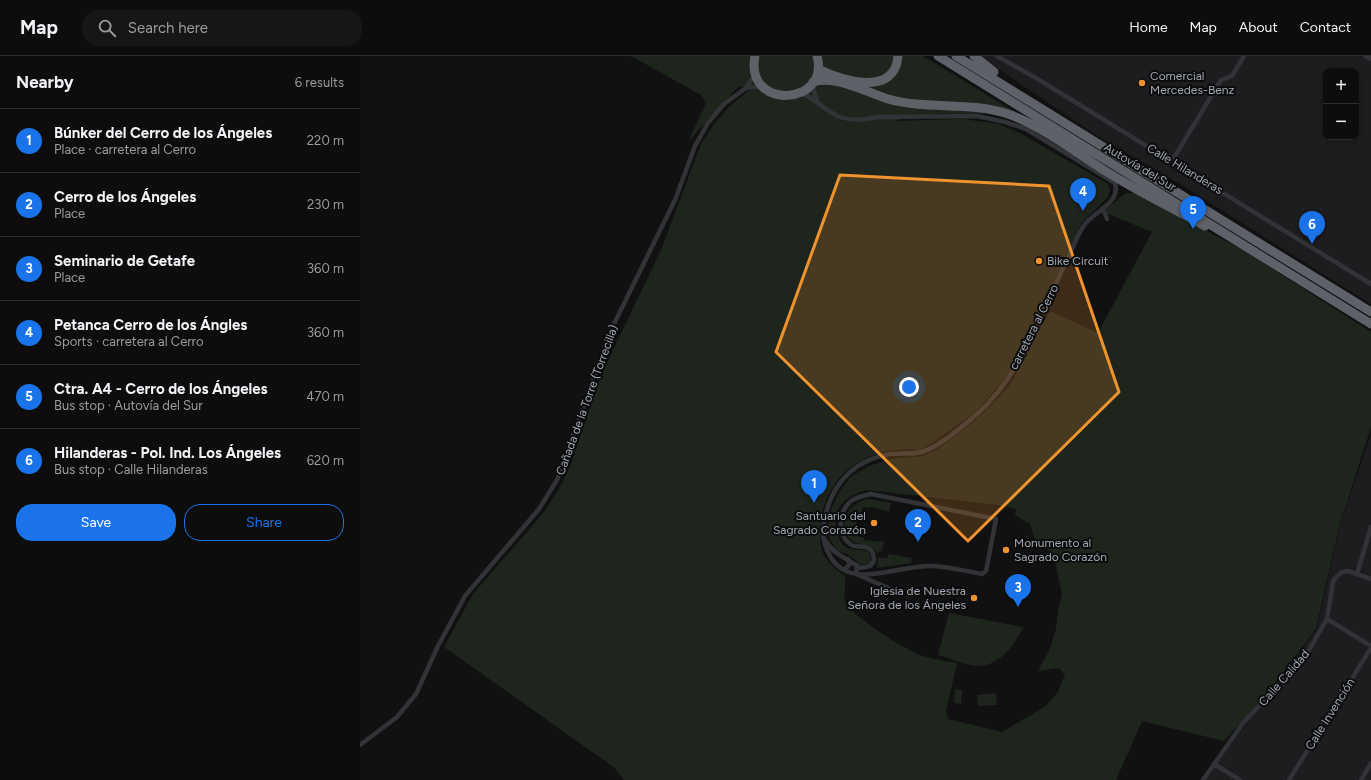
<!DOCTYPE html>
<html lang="en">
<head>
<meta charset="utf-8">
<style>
  body { margin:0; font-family:Figtree,sans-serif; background:#161617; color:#f1f3f6 }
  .controls { position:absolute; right:12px; top:12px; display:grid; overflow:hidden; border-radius:8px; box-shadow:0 2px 6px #0003 }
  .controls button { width:36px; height:36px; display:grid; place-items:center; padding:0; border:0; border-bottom:1px solid #2d2d2e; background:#0d0d0e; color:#f1f3f6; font:20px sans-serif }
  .you { position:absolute; left:549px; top:331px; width:14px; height:14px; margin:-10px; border:3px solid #fff; border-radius:50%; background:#1a73e8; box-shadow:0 0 0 6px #1a73e833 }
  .badge { display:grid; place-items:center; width:26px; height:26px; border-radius:50%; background:#1a73e8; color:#fff; font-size:13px; font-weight:700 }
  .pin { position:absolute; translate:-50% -33px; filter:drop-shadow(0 1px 2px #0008) }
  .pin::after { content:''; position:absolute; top:21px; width:14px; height:12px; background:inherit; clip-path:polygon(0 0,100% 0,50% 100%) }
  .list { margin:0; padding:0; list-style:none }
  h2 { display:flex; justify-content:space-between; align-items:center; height:52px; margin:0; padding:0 16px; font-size:17px }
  h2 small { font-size:13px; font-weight:400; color:#9a9c9e }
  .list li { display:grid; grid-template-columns:26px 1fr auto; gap:12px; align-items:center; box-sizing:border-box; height:64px; padding:0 16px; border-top:1px solid #2d2d2e }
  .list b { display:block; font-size:15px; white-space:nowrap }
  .list p { margin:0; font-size:13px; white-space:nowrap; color:#9a9c9e }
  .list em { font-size:13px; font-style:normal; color:#9a9c9e }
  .actions { display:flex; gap:8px; padding:12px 16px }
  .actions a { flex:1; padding:9px 0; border:1px solid #1a73e8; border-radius:16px; text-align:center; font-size:14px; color:#1a73e8 }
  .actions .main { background:#1a73e8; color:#fff }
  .icon { flex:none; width:22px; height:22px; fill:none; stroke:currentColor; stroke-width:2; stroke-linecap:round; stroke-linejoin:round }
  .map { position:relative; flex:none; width:1011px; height:724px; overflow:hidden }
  header { display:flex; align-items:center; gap:24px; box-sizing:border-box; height:56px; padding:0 20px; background:#0d0d0e; border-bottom:1px solid #2d2d2e }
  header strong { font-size:19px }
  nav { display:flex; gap:22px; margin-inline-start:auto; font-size:14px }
  .search { width:280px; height:36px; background:#161617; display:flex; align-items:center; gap:10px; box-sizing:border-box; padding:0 14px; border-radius:16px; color:#9a9c9e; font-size:15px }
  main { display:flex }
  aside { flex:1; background:#0d0d0e }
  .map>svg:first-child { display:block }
</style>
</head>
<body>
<header>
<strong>Map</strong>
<div class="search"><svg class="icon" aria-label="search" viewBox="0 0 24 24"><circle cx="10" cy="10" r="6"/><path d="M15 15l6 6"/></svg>Search here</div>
<nav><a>Home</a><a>Map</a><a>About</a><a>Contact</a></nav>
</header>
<main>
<aside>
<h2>Nearby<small>6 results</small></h2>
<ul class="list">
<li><span class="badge">1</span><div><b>Búnker del Cerro de los Ángeles</b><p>Place · carretera al Cerro</p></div><em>220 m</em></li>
<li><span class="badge">2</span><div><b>Cerro de los Ángeles</b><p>Place</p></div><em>230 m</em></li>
<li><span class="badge">3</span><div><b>Seminario de Getafe</b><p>Place</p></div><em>360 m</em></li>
<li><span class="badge">4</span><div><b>Petanca Cerro de los Ángles</b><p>Sports · carretera al Cerro</p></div><em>360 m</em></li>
<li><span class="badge">5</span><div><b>Ctra. A4 - Cerro de los Ángeles</b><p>Bus stop · Autovía del Sur</p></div><em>470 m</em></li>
<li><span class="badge">6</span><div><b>Hilanderas - Pol. Ind. Los Ángeles</b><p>Bus stop · Calle Hilanderas</p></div><em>620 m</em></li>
</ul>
<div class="actions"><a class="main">Save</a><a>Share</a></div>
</aside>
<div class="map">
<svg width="1011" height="724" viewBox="0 0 1011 724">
  <rect width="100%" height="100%" fill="#111112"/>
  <path fill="#1d1d1f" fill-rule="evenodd" d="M619,0h392v248l-196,-123 -79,-46zM966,15h30v66h-30z
    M1011,378v346h-167l113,-151 23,-103z"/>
  <path fill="#1d251d" d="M271,0h292l94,57 -86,1 -39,7 71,-2 36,5 23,10 86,50 2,6 -2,7 -26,25 -62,137 -21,27 -24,26 -44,32 -12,6 -14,-1 -21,3 -20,7 -15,9 -10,10 -11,17 -6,17 -2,29 3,13 7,10 15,12c1,7 -2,21 1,27 9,15 64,51 81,54 10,3 20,4 30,6l-11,48 2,8 54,13 44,-26 11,-13 8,-18 -6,-7 -21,3 11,-20 7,-22 2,-20 4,-15 -8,-37 -8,-10 -12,-10 -4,-13 -15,-9 1,-6 -18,-4 -131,-15c-21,5 -36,18 -30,42 1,4 3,10 6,13 8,7 18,3 26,7l2,6 -1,5 -8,2 -15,-11 -11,-4 -8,-15 1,-20 9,-21 12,-17 19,-11 21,-7 33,-3 15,-7 39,-30 30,-30 8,-13 8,-21 27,-44 48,22 54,-101 -44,-18 -4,-3 22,-18h9l108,57 128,82v95l-32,101 -23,101 -51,67 -41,45 -82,-20 -26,59h-492l-9,-12 -171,-121 29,-53 72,-83 14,-22 11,-22 31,-92 60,-125 40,-106 13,-20 16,-18 18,-15h4l-13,-5 -51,56 18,-39 -5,-8z
    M509,443l22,4 -2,9 -18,-5 -1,1 -7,-1 -2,11 -3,-1 -2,8 3,1 -2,10 7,2v2l20,2 -2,9 -5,2c-8,-14 -19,-4 -28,-15 -14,-17 3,-37 20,-39z
    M528,498l24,4 -1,5 -34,5 1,-11 10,1z
    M589,557l75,14c-11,18 -22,38 -46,39 -10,0 -29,-8 -40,-11z
    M595,633l7,1 -1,14 -7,-1z
    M636,637l1,12 -19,1 -1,-11z"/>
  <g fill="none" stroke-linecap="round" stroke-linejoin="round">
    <path stroke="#323337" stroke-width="4.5" d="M637,0l39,22 335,206
      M1005,0l6,3
      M452,29l5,16
      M386,32l16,-2
      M440,37c16,5 26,19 40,24 12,4 25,3 37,0l100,-1 28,6 21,7 89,54c6,20 -20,28 -30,41 -8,11 -13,26 -19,38 -25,52 -45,114 -90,153 -13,11 -38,33 -55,37 -11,3 -24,0 -36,3 -41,9 -61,42 -62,82
      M812,105l49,-81 11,-4 12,-20
      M743,152l4,11
      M511,438l125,25 -10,52 -4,3c-16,-3 -32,-7 -48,-8 -43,-2 -97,34 -111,-29 12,20 20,18 37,31l10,-2 4,-5c0,-4 0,-8 -3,-11 -7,-6 -14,-1 -21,-6 -13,-10 -12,-31 0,-42 5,-5 14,-6 21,-8z
      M497,509l-1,9 46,20
      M484,514l5,-5 -1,-6
      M997,518l14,-47
      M967,563l44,27
      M0,689l37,-28 19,-23 22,-48 27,-50 74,-87 18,-29 54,-150 64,-130 20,-54 13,-23 16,-19 22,-16 9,-14
      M854,708l26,16
      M843,724l40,-57 63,-68 21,-36 6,-37 3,-5 6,-5 6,-1 23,8
      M929,724l82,-132
      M1001,724l10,-17"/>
    <path stroke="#5e6268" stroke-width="9" d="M395,0c-11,55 76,50 62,0
      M578,0l433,268
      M596,0l415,256
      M614,0l20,16
      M458,13c23,11 77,29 80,-13
      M453,26c25,-7 52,10 75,17 39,11 81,2 120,15 34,12 69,39 99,58 32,20 65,36 98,54"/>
  </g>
  <path fill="#ee932d" fill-opacity="0.2" stroke="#ee932d" stroke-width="3" stroke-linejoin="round" d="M480,119l209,11 70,206 -151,149 -192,-189z"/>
  <g fill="#ee932d" stroke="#0c0c0d" stroke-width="1.5">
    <circle cx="782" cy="27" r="4"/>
    <circle cx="679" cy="205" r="4"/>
    <circle cx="514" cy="467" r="4"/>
    <circle cx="646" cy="494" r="4"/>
    <circle cx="614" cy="542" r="4"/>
  </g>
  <g text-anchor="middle" stroke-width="4" stroke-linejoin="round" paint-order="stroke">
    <g font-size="12" fill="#a2a9b3" stroke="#0c0c0d" text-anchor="start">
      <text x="790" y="24">Comercial<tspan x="790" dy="14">Mercedes-Benz</tspan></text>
      <text x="687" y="209">Bike Circuit</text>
      <text x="506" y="464" text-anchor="end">Santuario del<tspan x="506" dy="14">Sagrado Corazón</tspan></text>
      <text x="654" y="491">Monumento al<tspan x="654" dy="14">Sagrado Corazón</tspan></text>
      <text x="606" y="539" text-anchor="end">Iglesia de Nuestra<tspan x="606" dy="14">Señora de los Ángeles</tspan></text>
    </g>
    <g font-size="12" fill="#a2a9b3" stroke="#0c0c0d">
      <text transform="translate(780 111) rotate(31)" y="4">Autovía del Sur</text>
      <text transform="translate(825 113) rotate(31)" y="4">Calle Hilanderas</text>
      <text transform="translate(674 271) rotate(-63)" y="4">carretera al Cerro</text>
      <text transform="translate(227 344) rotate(-70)" y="4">Cañada de la Torre (Torrecilla)</text>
      <text transform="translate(924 622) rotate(-49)" y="4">Calle Calidad</text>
      <text transform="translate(970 658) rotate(-58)" y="4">Calle Invención</text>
    </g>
  </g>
</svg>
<div class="controls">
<button>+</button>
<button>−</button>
</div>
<div class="you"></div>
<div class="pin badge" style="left:454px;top:447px">1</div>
<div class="pin badge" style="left:558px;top:486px">2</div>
<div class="pin badge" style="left:658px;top:551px">3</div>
<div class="pin badge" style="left:723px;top:155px">4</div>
<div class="pin badge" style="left:833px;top:173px">5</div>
<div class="pin badge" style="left:952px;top:188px">6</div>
</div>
</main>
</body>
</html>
